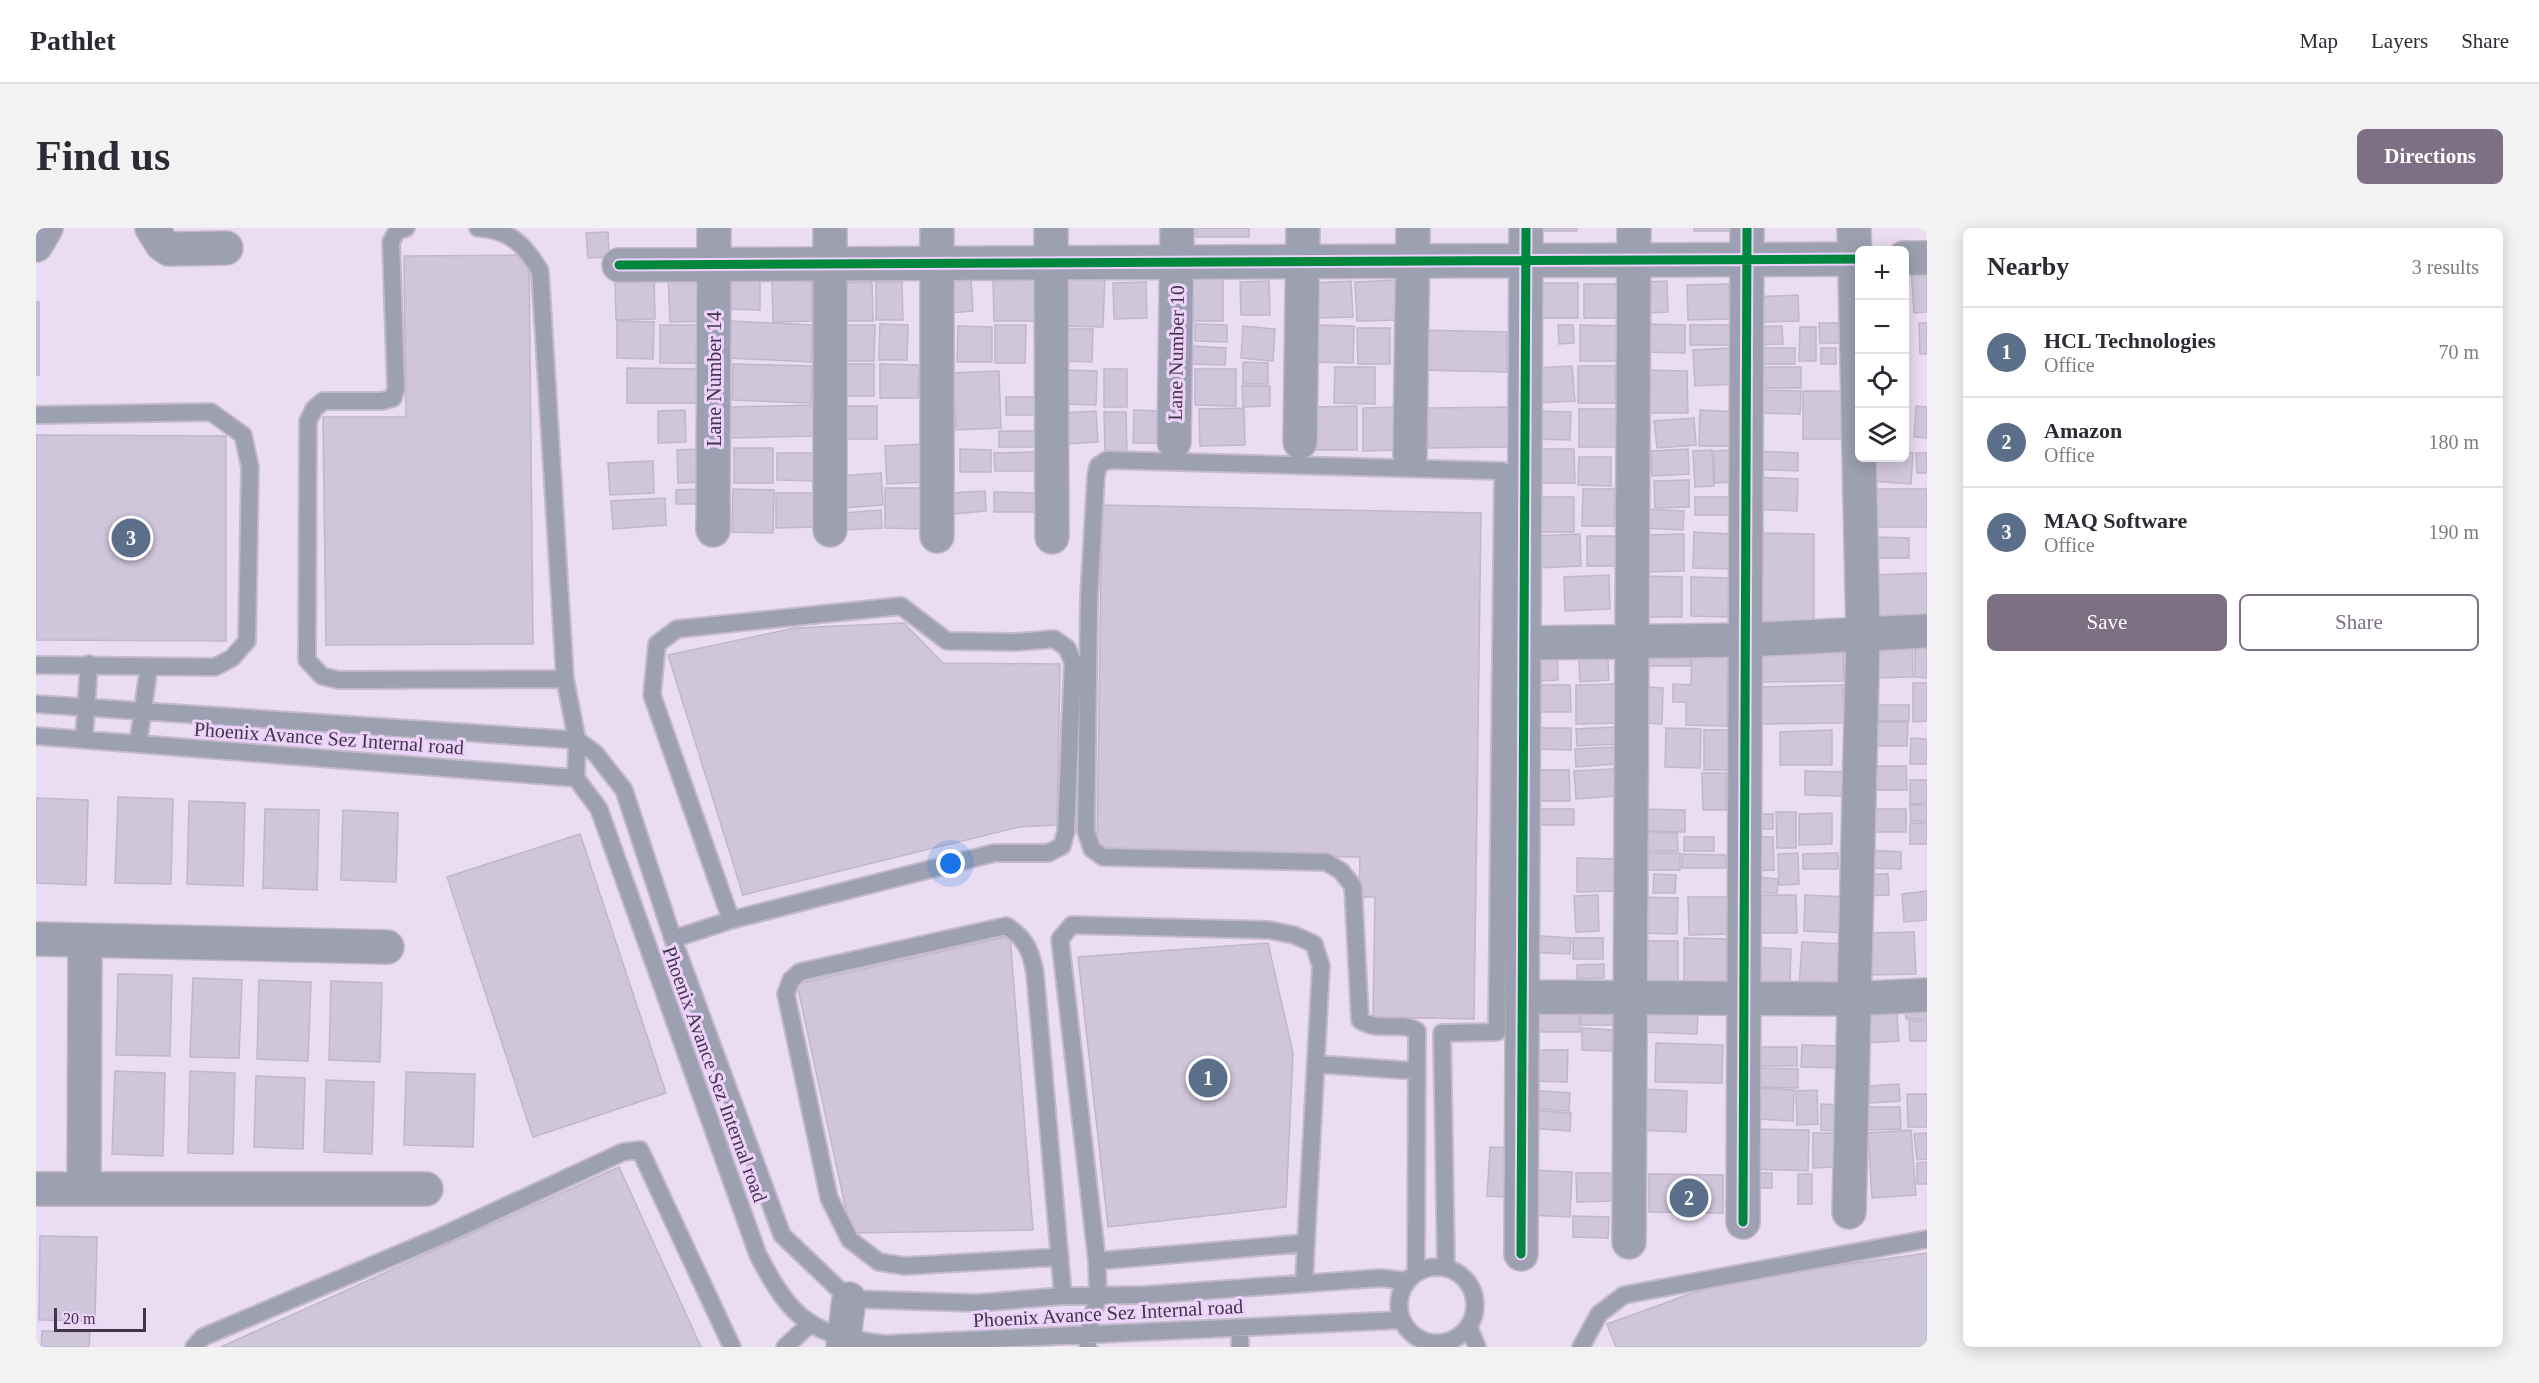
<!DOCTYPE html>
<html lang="en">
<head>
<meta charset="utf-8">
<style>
  body { margin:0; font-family:"Times New Roman",serif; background:#f2f2f3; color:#2b2b33 }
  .controls { position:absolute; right:18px; top:18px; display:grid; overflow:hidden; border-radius:9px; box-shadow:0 3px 15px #0003 }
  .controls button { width:54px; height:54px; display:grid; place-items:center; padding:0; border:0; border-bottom:2px solid #e1e1e2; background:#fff; color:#2b2b33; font:30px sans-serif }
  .scale { position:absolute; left:18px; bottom:15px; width:92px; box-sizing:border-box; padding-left:6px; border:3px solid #423449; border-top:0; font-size:16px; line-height:21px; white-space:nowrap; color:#423449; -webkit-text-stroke:4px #edd2fc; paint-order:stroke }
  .you { position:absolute; left:915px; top:636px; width:21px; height:21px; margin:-15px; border:4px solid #fff; border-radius:50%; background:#1a73e8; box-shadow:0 0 0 9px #1a73e833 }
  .badge { display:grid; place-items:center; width:39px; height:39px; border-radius:50%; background:#7d6f84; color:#fff; font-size:20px; font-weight:700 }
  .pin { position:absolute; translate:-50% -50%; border:3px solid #fff; box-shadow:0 2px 6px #0006 }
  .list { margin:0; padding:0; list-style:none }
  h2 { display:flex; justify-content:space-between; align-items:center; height:78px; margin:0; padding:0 24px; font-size:26px }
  h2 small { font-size:20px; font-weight:400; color:#7c7c81 }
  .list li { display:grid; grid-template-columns:39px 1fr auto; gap:18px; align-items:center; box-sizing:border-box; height:90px; padding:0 24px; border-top:2px solid #e1e1e2 }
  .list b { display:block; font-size:22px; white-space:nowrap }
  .list p { margin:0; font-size:20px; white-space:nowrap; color:#7c7c81 }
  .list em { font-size:20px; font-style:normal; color:#7c7c81 }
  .actions { display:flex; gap:12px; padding:18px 24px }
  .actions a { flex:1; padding:14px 0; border:2px solid #7d6f84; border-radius:9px; text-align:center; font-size:21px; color:#7d6f84 }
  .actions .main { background:#7d6f84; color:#fff }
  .icon { flex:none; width:33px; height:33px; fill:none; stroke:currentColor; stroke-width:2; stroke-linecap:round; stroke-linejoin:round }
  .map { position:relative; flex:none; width:1891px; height:1119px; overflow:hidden; border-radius:9px }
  header { display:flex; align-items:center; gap:36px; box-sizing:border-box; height:84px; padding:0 30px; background:#fff; border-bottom:2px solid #e1e1e2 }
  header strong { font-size:28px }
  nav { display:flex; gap:33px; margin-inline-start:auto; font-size:21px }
  .intro { display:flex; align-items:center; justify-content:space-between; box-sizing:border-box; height:144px; padding:0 36px }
  h1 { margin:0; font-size:42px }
  .button { padding:15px 27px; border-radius:9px; background:#7d6f84; color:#fff; font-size:21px; font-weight:700 }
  main { display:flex; gap:36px; padding:0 36px }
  aside { flex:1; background:#fff; border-radius:9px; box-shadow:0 3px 15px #0003 }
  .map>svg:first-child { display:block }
</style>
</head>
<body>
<header>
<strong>Pathlet</strong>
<nav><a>Map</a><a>Layers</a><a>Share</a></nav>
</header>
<div class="intro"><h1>Find us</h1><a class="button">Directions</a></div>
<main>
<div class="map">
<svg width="1891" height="1119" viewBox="0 0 1891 1119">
  <rect width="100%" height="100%" fill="#eadcf2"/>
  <path fill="#d0c6dc" stroke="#bfb7cb" stroke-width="1.5" d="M1160,0h53v9h-53z
    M1499,0h42v3h-42z
    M1658,0h39v3h-39z
    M572,4l1,25 -21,1 -2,-25z
    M493,27l4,389 -207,1 -3,-228h83l-2,-161z
    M1891,40v44l-13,1 -3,-44z
    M672,44l2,49 -40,1 -2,-48z
    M618,46l1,45 -39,1 -1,-45z
    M1028,46l41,1 -2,52 -40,-1z
    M1154,48h33v45h-32z
    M688,51h36v31l-36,-1z
    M935,52l2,31 -24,2 -1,-32z
    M1000,52l1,41h-43l-1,-40z
    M1361,52l3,40 -43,1 -2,-39z
    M736,53h40v40l-39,1z
    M1233,53l1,34h-29l-1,-33z
    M1315,53l2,36 -37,1 -2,-35z
    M1631,53l1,31 -23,1 -1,-31z
    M836,54l1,39h-36l-1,-38z
    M840,54h26l1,38h-27z
    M1110,54l1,36 -33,1 -1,-36z
    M1498,55h44v35h-44z
    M1548,56h35v34h-35z
    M1693,56l1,35 -42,1 -1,-35z
    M1762,67l1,26 -43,1 -1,-25z
    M0,74h3v73h-3z
    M581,93l37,1 -1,37 -36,-1z
    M694,93l82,4 -1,37 -82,-4z
    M1783,95h25v20h-24z
    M1883,95h8v31h-7z
    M844,96l28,1 -1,35h-28z
    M1159,96l32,1v17l-32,-1z
    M1611,96l38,1v28l-39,-1z
    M624,97h38v38h-38z
    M803,97h36l-1,36h-35z
    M959,97h31l-1,38h-30z
    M1279,97l39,1 -1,37 -39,-1z
    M1522,97h15l1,18 -15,1z
    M1544,97l41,1v35h-41z
    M1654,97h47v20h-47z
    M922,98l34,1v35h-35z
    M1207,98l32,3 -2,32 -32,-3z
    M1746,98l1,18 -27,1v-18z
    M1764,99h16v34h-17z
    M1321,100h33v36h-32z
    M1027,101h30l-1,33 -30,-1z
    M1385,102l86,2v40l-87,-2z
    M1157,118l33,2 -1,17 -33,-1z
    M1696,120l2,36 -39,2 -2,-36z
    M1721,120h38v16h-38z
    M1785,120h15v16h-15z
    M1207,134l25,1v21h-25z
    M697,136l79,2 -1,37 -79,-3z
    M801,136h37v32h-37z
    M844,136l39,1 -1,33h-38z
    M1536,138l3,35 -36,2 -2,-35z
    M1542,138h37v37h-37z
    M1299,139h40v37l-41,-1z
    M1722,139h43v21h-43z
    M591,140l71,1v34h-71z
    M1068,141h23v38h-23z
    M1159,141h41v37l-41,-1z
    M1029,142l32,1 -1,34 -31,-1z
    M1606,142l45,1 1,42h-46z
    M963,143l2,57 -45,2 -3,-57z
    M1206,158h28v20l-27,1z
    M1719,162l46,1 -1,23 -46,-1z
    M1767,163h45v48h-45z
    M970,169h41v18h-41z
    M777,177v31l-83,2 -1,-31z
    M800,178h41v33h-41z
    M1321,178v44h-41v-43z
    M1880,178l11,1v31l-13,-1z
    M1362,179l1,43 -36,1v-43z
    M1472,179v40l-80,1v-40z
    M1208,180l1,37 -45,1 -1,-37z
    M1543,181h43l1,38h-44z
    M649,182l1,32 -28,1v-32z
    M1098,182l25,1 -1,32h-25z
    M1664,182l38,2 -1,34h-38z
    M1060,183l2,31 -32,2 -2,-31z
    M1500,183l35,1 -1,28 -35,-1z
    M1068,184h22l1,42h-22z
    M1658,190l2,27 -39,3 -3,-27z
    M963,203h39l-1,16h-38z
    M0,207l190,1v205l-190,-1z
    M888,216l2,38 -39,2 -2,-38z
    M698,220h39v35h-39z
    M668,221l2,33 -28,1 -1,-33z
    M924,221l31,1v22h-31z
    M1497,221h41l1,34h-41z
    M1652,221l1,25 -37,2 -1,-25z
    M1676,222l2,36 -19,1 -2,-36z
    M1697,222l1,32 -19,1 -1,-32z
    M1720,223l42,2v18l-43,-2z
    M1001,224v19h-42l-1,-18z
    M1868,224l9,1 -2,31 -41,-3 1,-23h33z
    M741,225h39l-1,28 -38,-1z
    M1880,225h11v20h-10z
    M1543,229h32v29l-33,-1z
    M617,233l1,32 -44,2 -2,-32z
    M845,245l2,32 -41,3 -3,-32z
    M1720,249l42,2 -1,32 -42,-2z
    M1653,252v27l-34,1 -1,-27z
    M849,260h43v41l-43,-1z
    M667,261v15h-27v-14z
    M697,261l41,1 -1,43 -41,-1z
    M1547,261h32l-1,37h-32z
    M1831,261h60v38h-59z
    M949,263l1,20 -33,3 -2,-21z
    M958,264l42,1 -1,19h-41z
    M740,265h41v34l-41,1z
    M1503,269h35v35h-35z
    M1659,269h37v18h-37z
    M629,270l1,27 -53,4 -2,-28z
    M1066,277l379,8 -7,506 -101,-2 2,-120h-16l1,-40 -263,-5z
    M1609,281l39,2 -1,19 -39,-2z
    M845,282l1,18 -38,2 -1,-17z
    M1658,304l37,2 -1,35 -37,-1z
    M1721,305l57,1v90h-57z
    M1544,306l1,32 -45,2 -1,-32z
    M1648,306v37l-39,1 -1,-37z
    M1551,308h35v30h-35z
    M1838,309l35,1v20h-35z
    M1891,345v41l-52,2 -2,-41z
    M1573,347l1,34 -45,2 -1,-34z
    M1606,348l40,1v40h-40z
    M1655,349l38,1 -1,39 -37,-1z
    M868,395l39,40 117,1 -3,161 -38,2 -276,68 -75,-240 127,-27z
    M1876,410l1,39 -43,1 -1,-39z
    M1879,413h12v37l-12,-1z
    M1807,414l1,39 -87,1 -1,-38z
    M1521,415l1,37 -23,1 -1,-37z
    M1571,416l2,36 -29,2 -2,-36z
    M1656,416h36l-1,82 -41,-1v-23h-13v-18l18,1z
    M1613,417h40l1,21h-41z
    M1877,455h14v38l-14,1z
    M1581,456l1,39 -42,1v-39z
    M1503,457h31l1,27h-32z
    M1807,457l1,38 -86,1 -1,-37z
    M1611,459l16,1 -1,36 -16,-1z
    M1828,477h45v16h-44z
    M1831,494h41l-1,24h-40z
    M1580,499l1,17 -40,2 -1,-17z
    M1499,500h36v22l-36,-1z
    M1630,500l35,1 -1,39 -35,-1z
    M1668,502h35v40h-35z
    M1796,502v35h-52v-33z
    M1875,510l16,1v25h-17z
    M1578,519l1,17 -39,3 -1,-18z
    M1831,538h39l1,24h-40z
    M1578,541l2,27 -40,3 -2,-28z
    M1499,542h34l1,31h-35z
    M1769,543l38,1 -1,24 -37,-1z
    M1666,545h24v37h-23z
    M1874,552h17v23l-17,1z
    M82,569l55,2 -2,85 -56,-1z
    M0,570l52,2 -2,85 -50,-2z
    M153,573l56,2 -2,83 -56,-2z
    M1874,577h17v16h-16z
    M229,581l54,1 -2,80 -54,-2z
    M1498,581h40v16h-40z
    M1604,581l45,1v22l-45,-1z
    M1826,581h44v23h-44z
    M307,582l55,3 -2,69 -55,-2z
    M1740,584h20v36h-19z
    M1796,585v31l-33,1v-31z
    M1719,586h18v15h-17z
    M1874,595h17v21h-17z
    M1608,605h33l1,18h-34z
    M544,606l86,259 -133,44 -86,-260z
    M1648,609h30v14h-30z
    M1717,609h20l1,33 -20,1z
    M1832,622l33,2v17l-34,-1z
    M1608,625h36v17h-36z
    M1762,625l1,31 -20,1 -1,-31z
    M1802,625v16h-35v-15z
    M1646,626l44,1v13h-44z
    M1541,630l37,1 1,32 -38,1z
    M1618,646l22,1 -1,18h-22z
    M1829,646h23l1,21 -24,1z
    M1722,649l20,2 -1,14 -20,-1z
    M1891,663v29l-23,2 -2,-28z
    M1562,667l1,36 -23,1 -2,-36z
    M1720,667h40l1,38h-40z
    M1769,667l44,2 -2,36 -43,-2z
    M1603,669l39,1 -1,36 -39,-1z
    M1652,669h43v37l-42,1z
    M1878,704l2,42 -47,1 -1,-42z
    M1491,707l44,3 -1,16 -44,-2z
    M974,708l23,294 -182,3 -54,-249z
    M1537,710h30v21h-30z
    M1648,710l44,1v43l-44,-1z
    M1604,713h38v43h-38z
    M1766,714l41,2 -3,47 -41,-2z
    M1232,715l25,110 -7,154 -178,20 -30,-270z
    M1713,719l42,2 -1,37 -41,-1z
    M1568,736v14l-27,1v-14z
    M82,746l54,1 -2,81 -54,-1z
    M157,750l49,2 -3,78 -49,-1z
    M223,752l52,2 -3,79 -51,-2z
    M295,753l51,2 -2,79 -51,-2z
    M1891,772v19h-21l-1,-18z
    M1860,775l3,38 -33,2 -3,-38z
    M1604,776l58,3 -1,27 -58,-2z
    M1545,779h31l1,18h-32z
    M1492,780h51l1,24h-52z
    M1873,793h18v20h-17z
    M1546,800l31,2 -1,21 -30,-1z
    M1620,815l67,2 -1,38 -67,-1z
    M1766,817l38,1 -1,22 -38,-1z
    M1714,819h47v19h-46z
    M1492,822h40l-1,32 -39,-1z
    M1718,840l44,1v19l-44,-1z
    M79,843l50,2 -2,83 -51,-2z
    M154,843l45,2 -2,81 -45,-1z
    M370,844l69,2 -2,73 -69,-2z
    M220,848l49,2 -2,71 -49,-2z
    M290,852l48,2 -2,72 -48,-2z
    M1863,856l1,17 -30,2 -1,-17z
    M1722,860l36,2 -1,31 -36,-2z
    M1605,861l46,2 -1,41 -47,-2z
    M1493,862l41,3 -1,18 -41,-3z
    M1781,862l1,34 -21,1 -1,-34z
    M1871,866h20v33h-19z
    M1785,876l20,1 -1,26 -19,-1z
    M1831,879h33l1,22 -33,1z
    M1492,882l43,3 -1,18 -43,-3z
    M1721,901l52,1 -1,41 -52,-2z
    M1875,902l5,65 -44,3 -4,-65z
    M1777,905h24v34l-24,1z
    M1891,905v26l-10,1 -3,-26z
    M1454,919l21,1 -2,49 -22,-1z
    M1891,934v22h-10v-21z
    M583,939l82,180h-480z
    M1495,942l41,2 -2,45 -41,-2z
    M1540,945h38l1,28 -38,1z
    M1719,945h17v15h-17z
    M1613,946l74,1v38l-74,-1z
    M1762,946h14v30h-14z
    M1537,988l36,1 -1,21 -35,-1z
    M4,1008l57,1 -2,84 -56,-1z
    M1891,1025v94h-311l-9,-23 116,-42z
    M6,1103l48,1 -1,15h-48z"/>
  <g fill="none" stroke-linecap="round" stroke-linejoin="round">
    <defs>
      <path id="lane" d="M370,0l-9,3 -6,11 5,146 -3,10 -11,3h-59l-9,8 -6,12 -1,239 15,16 17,4 226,-1
        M442,0c31,1 47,17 62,43l25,408 12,61 -1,38
        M0,187l175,-3 32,23 7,32 -3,174 -15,17 -17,9 -179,-2
        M0,476l541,36 18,13 29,37 49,149 109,296 67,64 128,4 86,-7 82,-1 235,-17 27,3
        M0,508l540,42 23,31 159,446c34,65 53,80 126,89l517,-24
        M48,512l5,-76
        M102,516l11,-78
        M637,711l58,-19 263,-67h54l14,-7 4,-15 7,-169 -6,-14 -13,-9 -39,3 -68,-1 -46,-35 -224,23 -20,15 -5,51 79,225
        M1280,836l100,7
        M1024,1029l-155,9 -26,-4 -29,-22 -21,-42 -43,-204 5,-14 9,-8 206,-46c19,11 25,25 29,47l28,323
        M1363 1077a38 38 0 1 1 76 0a38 38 0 1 1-76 0Z
        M1380,1045l1,-242c-18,-11 -39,2 -57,-11l-7,-134 -12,-15 -15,-9 -223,-5 -11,-8 -6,-18 3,-233 7,-122 2,-10 9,-6 396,11 -6,561 -55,1 4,234
        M1268,1055l2,-40
        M1433,1099l8,20
        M1052,1118l-1,-9 11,-41 -1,-35 -37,-322 12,-14 197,5 25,5 20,9 7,22 -15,277 -209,18
        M158,1119l9,-10 243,-103 177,-82 17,-2 92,197
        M749,1119l25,-23
        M1204,1119v-19
        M1545,1119l18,-33 25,-19 303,-56"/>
      <path id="street" d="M116,0l10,16 7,5 57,-1
        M1015,0l1,309
        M0,17l10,-17
        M1868,30h23
        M583,37l1241,-6
        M1138,214l3,-214
        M1264,214l3,-214
        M1374,227l3,-227
        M677,302l1,-302
        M794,302v-302
        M901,308v-308
        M1487,415l222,-3 182,-9
        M0,711l351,8
        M1486,769l330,2 75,-4
        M0,961h390
        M48,961l1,-248
        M1813,984l14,-578 -9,-406
        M1707,994l4,-994
        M1593,1014l5,-1014
        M1485,1026l5,-1026
        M807,1119l6,-48"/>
    </defs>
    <use href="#lane" stroke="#c4b9cb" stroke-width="20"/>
    <use href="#street" stroke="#c4b9cb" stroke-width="36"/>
    <use href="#lane" stroke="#9ca0b0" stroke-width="16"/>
    <use href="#street" stroke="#9ca0b0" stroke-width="33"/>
    <defs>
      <path id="cycleway" d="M583,37l1241,-6
        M1707,994l4,-994
        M1485,1026l5,-1026"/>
    </defs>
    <use href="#cycleway" stroke="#edd2fc" stroke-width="13"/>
    <use href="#cycleway" stroke="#00873e" stroke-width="9"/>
  </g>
  <g text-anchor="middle" stroke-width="6" stroke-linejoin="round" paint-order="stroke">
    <g font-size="20" fill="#423449" stroke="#edd2fc">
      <text transform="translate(1140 125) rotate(-89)" y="7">Lane Number 10</text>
      <text transform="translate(678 151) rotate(-90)" y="7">Lane Number 14</text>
      <text transform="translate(293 510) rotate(4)" y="7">Phoenix Avance Sez Internal road</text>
      <text transform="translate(679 846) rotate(70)" y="7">Phoenix Avance Sez Internal road</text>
      <text transform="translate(1072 1085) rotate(-3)" y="7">Phoenix Avance Sez Internal road</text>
    </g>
  </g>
</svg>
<div class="controls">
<button>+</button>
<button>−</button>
<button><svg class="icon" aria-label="locate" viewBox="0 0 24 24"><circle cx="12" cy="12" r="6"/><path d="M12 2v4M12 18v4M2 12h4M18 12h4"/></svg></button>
<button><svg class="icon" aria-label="layers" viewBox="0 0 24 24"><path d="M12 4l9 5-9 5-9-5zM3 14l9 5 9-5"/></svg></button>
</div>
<div class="scale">20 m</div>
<div class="you"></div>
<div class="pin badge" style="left:1172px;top:850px;background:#5c6f8a">1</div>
<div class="pin badge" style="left:1653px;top:970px;background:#5c6f8a">2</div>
<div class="pin badge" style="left:95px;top:310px;background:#5c6f8a">3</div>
</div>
<aside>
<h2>Nearby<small>3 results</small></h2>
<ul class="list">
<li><span class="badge" style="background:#5c6f8a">1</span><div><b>HCL Technologies</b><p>Office</p></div><em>70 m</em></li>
<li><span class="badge" style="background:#5c6f8a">2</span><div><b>Amazon</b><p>Office</p></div><em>180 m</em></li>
<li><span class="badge" style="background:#5c6f8a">3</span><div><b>MAQ Software</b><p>Office</p></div><em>190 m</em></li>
</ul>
<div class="actions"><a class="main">Save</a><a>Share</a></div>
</aside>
</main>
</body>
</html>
